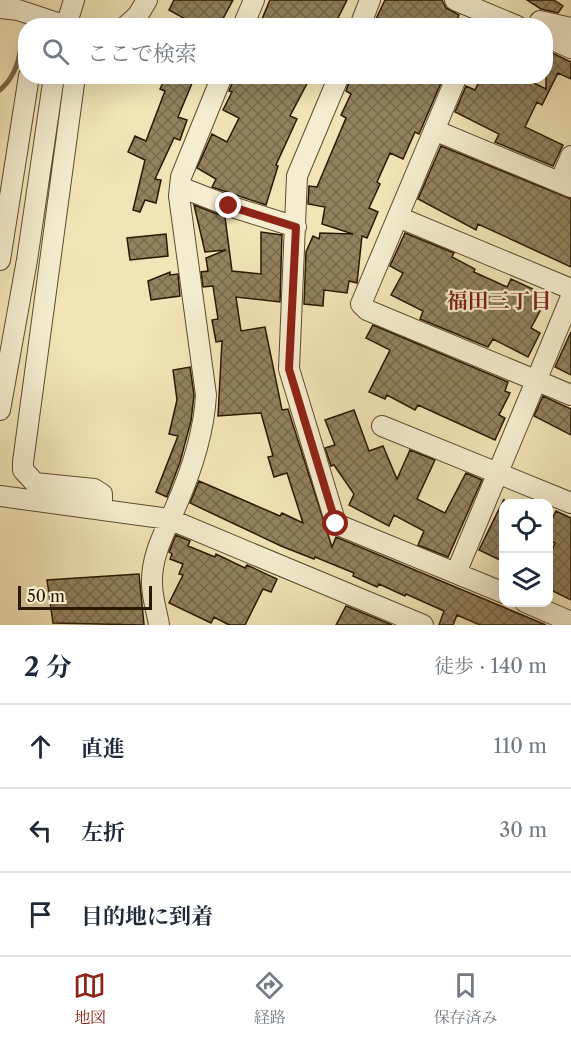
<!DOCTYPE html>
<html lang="ja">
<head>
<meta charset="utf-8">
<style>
  body { margin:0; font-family:"Libre Caslon Text","Noto Serif JP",serif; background:#f2f2f3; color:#1f2937 }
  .controls { position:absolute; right:18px; bottom:18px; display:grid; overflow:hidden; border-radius:12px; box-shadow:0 6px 24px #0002 }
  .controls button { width:54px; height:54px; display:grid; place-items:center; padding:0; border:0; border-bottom:2px solid #e0e1e3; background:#fff; color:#1f2937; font:30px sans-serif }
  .scale { position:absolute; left:18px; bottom:15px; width:134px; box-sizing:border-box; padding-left:6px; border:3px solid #2b1800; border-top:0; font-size:16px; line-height:21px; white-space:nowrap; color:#2b1800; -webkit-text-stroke:4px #f6edd0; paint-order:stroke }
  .stop { position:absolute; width:18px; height:18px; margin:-14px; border:4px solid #8f2418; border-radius:50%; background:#fff }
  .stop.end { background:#8f2418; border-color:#fff; box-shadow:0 2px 6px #0008 }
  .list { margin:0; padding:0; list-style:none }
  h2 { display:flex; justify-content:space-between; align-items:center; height:78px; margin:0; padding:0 24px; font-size:26px }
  h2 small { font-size:20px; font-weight:400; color:#747a83 }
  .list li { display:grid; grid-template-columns:39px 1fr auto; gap:18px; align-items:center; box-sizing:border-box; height:84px; padding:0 24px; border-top:2px solid #e0e1e3 }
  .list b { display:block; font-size:22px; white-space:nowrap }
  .list em { font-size:20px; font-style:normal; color:#747a83 }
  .icon { flex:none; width:33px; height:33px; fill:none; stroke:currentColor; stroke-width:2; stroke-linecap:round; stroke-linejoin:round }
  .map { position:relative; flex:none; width:571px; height:625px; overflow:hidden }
  .search { position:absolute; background:#fff; box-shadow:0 6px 24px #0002; left:18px; right:18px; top:18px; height:66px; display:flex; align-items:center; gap:15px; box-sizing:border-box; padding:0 21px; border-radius:24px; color:#747a83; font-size:22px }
  .sheet { height:330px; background:#fff }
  nav { display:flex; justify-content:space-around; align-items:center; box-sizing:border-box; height:84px; border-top:2px solid #e0e1e3; background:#fff; font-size:16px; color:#747a83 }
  nav a { display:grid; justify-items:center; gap:3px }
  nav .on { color:#8f2418 }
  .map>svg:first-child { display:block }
</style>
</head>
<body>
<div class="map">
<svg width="571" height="625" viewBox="0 0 571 625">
  <defs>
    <pattern id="building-cross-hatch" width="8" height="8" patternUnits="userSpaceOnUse" patternTransform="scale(1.5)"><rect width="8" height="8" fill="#92825f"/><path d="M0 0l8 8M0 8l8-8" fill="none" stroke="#77694c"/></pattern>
  </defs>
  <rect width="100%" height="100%" fill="#f1e4b6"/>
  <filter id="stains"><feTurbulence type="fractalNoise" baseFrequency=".00333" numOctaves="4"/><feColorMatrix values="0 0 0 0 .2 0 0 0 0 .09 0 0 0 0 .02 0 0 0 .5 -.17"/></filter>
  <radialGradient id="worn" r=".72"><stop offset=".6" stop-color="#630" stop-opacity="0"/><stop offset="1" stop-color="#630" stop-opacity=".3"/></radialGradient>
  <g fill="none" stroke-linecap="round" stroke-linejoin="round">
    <path stroke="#7a6948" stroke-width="5" d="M0,90c16,-14 20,-32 22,-52"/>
  </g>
  <path fill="url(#building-cross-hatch)" stroke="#2b1800" stroke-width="1.5" d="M174,0h59l-14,26h-36l4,-6 -18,-10z
    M270,0h77l-13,26h-75z
    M385,0h57l4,8 13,7 -5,11h-64l-14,-7z
    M527,0h27l9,6 -5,7 -17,-4z
    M546,50l25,12v17l-13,-6 -16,32 -5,-3 -12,25 38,18 -10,21 -58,-24 4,-8 -44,-22 11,-26 9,4 7,-14h28l14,7 2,-4 20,10z
    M166,76h15l12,5 -15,36 9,3 -7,20 -6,-2 -19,41 6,1 -5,23 -11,-3 -5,12 -7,-2 12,-50 -17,-8 7,-16 11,5 19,-50 -5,-2z
    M235,76h76l-21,40 7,3 -21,46 2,1 -12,39 -54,-18 4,-8 -19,-11 15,-34 15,8 12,-24 -16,-8 9,-18 -3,-1z
    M351,76h93l-25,58 -4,-2 -12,27 -13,-6 -13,29 3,2 -11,24 9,4 -11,26 -5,-2 -5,47 -8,-2 -2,12 -23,-3 -1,16 -19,-2 2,-52 7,-16 6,3 1,-6 33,1 -31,-10 3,-17 -17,-3 1,-18 8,1 29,-69 -5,-3 10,-21 -5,-3z
    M441,146l130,53v68l-93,-43 -2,6 -58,-31z
    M194,205l31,12 7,54 29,3v-42l21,3 -2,67 -44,-5 5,34 24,-4 17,83 6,-1 44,138 4,-10 210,88h-66l-23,-10 -4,10h-14l5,-14 -38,-17 -1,2 -26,-12 -2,3 -24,-11 1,-3 -39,-16 -1,2 -33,-13 -91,-43 9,-22 81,35 2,-3 21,10 -16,-50 -13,4 -6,-20 5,-1 -12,-43 -43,3 4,-75 -6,1 -4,-22 6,-1 -5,-33 -10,1 -2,-15 7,-1 -2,-13 20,-8 -21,2z
    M405,233l49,20 -2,4 23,12 -1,3 33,15 4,-8 37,17 -17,32 9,5 -12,24 -35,-18 -5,8 -68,-28 3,-8 -32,-16 12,-22 -13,-7z
    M166,234l2,22 -38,4 -3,-22z
    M170,272v3l8,-1 2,22 -29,4 -3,-19z
    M373,325l135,57 -3,9 5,2 -11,22 6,3 -10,22 -77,-35 -3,5 -28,-15 -2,4 -16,-7 21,-42 -24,-12z
    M571,332v43l-16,-8z
    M190,367l4,28 -3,26 -11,41 -13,35 -11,-5 22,-56 -9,-2 8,-34 -4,-30z
    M543,396l28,13v26l-37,-19z
    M354,410l15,41 14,-5 14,33 13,-29 25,10 -18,39 28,14 21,-40 16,7 -34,77 -30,-12 6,-14 -30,-16 -5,11 -40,-21 5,-11 -20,-29 -3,1 -6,-18 10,-3 -10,-25z
    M504,499v63l-25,-12z
    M556,511l15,7v82l-22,-11v-32l6,-14 -6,-3v-14z
    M176,535l14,6 -2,5 27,11 1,-3 29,14 2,-3 30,14 -6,13 -8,-3 -18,36h-16l-15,-8 -3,6 -42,-20 14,-28 -4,-1 4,-10 -13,-5 2,-5 -3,-2z
    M139,574l5,51 -91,-2 -6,-43z
    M346,606l46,19h-56z"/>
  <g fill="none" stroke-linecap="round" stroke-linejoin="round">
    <defs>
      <path id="minor" d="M455,0l62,26
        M0,8l18,2 48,16
        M66,26l8,-26
        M126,26l12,-11 9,-15
        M243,26l11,-26
        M360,26l10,-26
        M538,26l2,-5 31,7
        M546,37l25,11
        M75,76l-52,386v8l12,13 59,6 8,5v16
        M339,76l-42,100 -8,193 47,155 168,69
        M457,76l-96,228 6,6 204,85
        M434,130l137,57
        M560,182l11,-26
        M180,187l49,19 67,21
        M398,217l173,72
        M0,260l29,-184
        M0,410l27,-150 27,-184
        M382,426l189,77
        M0,496l169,23 254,106
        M456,573l115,-276
        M525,602l46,20
        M159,625c-2,-13 -7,-28 -7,-41 -1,-29 13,-52 24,-78 15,-34 28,-74 30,-111l-27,-199 2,-19 41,-101"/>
    </defs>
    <use href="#minor" stroke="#5c4b2e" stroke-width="22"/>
    <use href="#minor" stroke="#f6edd0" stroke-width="20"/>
  </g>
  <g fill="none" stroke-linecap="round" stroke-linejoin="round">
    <path stroke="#8f2418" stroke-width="8" d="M229,206l67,21 -7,142 47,155"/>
  </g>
  <g text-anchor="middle" stroke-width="4.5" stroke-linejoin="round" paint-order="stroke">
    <g font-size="21" font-weight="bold" fill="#7a1f14" stroke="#f6edd0">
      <text x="499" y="308">福田三丁目</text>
    </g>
  </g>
  <rect width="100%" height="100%" filter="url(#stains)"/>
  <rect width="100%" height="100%" fill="url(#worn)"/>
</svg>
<div class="controls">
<button><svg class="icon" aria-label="locate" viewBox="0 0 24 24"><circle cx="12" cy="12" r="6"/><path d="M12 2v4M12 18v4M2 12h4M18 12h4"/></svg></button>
<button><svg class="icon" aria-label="layers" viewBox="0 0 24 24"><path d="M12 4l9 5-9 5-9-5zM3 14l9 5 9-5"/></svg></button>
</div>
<div class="scale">50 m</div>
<div class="stop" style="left:336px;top:524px"></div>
<div class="stop end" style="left:229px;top:206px"></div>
<div class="search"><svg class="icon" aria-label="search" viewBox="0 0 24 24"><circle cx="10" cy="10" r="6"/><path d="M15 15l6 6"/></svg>ここで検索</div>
</div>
<section class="sheet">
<h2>2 分<small>徒歩 · 140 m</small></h2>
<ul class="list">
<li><svg class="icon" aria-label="ahead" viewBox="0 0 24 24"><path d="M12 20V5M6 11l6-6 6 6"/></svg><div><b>直進</b></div><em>110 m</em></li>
<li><svg class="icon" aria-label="left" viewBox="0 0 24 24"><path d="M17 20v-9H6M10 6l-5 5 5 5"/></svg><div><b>左折</b></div><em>30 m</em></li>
<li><svg class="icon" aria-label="arrive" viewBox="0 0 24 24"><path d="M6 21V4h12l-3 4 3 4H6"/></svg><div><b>目的地に到着</b></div></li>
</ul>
</section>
<nav>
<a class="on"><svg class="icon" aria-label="map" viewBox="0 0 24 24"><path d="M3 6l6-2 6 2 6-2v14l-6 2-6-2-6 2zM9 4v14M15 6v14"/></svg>地図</a>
<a><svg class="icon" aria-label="directions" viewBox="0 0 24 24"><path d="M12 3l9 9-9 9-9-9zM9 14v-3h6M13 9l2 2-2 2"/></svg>経路</a>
<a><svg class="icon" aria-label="saved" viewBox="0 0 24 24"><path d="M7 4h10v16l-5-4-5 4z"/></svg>保存済み</a>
</nav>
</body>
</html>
